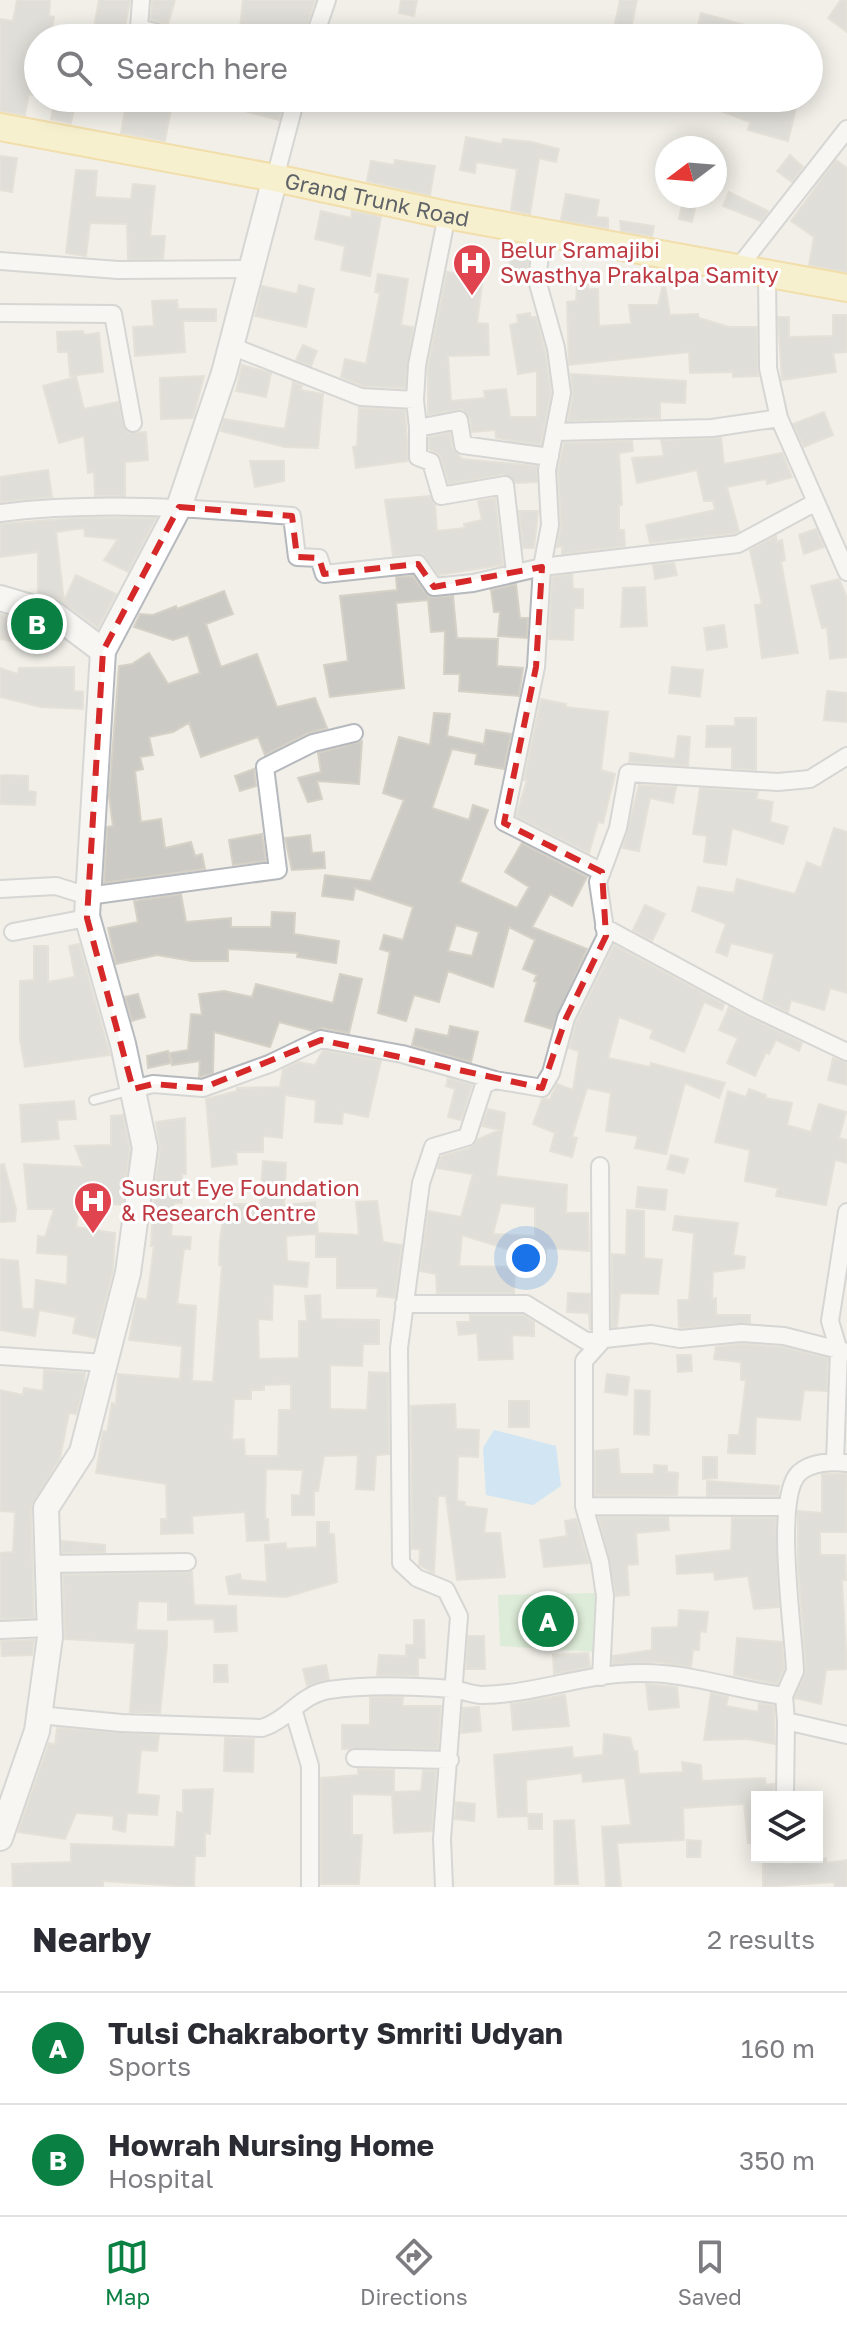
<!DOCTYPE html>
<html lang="en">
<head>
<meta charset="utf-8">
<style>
  body { margin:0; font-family:"Golos Text",sans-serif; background:#f2f2f3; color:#2b2b33 }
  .controls { position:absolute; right:24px; bottom:24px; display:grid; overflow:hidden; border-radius:0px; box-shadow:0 4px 20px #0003 }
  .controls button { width:72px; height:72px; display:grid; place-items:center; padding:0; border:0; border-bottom:2px solid #e1e1e2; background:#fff; color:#2b2b33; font:40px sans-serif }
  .compass { position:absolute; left:655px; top:136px; width:72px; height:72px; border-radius:50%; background:#fff; box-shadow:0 4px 20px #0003; rotate:254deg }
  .you { position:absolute; left:526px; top:1258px; width:28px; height:28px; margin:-20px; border:6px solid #fff; border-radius:50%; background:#1a73e8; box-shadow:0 0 0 12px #1a73e833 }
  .badge { display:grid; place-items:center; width:52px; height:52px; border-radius:50%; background:#0b8043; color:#fff; font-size:26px; font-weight:700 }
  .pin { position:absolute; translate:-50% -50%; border:4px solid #fff; box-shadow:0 2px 8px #0006 }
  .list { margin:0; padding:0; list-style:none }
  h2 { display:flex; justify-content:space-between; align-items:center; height:104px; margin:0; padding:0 32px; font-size:34px }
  h2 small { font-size:26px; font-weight:400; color:#7c7c81 }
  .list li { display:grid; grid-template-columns:52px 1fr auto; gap:24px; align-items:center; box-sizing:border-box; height:112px; padding:0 32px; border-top:2px solid #e1e1e2 }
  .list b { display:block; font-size:30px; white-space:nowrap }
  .list p { margin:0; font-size:26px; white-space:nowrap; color:#7c7c81 }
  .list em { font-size:26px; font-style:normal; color:#7c7c81 }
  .icon { flex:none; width:44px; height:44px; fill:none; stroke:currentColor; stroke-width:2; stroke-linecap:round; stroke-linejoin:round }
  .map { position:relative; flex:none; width:847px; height:1887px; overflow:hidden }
  .search { position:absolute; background:#fff; box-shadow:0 4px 20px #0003; left:24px; right:24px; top:24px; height:88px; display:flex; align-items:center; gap:20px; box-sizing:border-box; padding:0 28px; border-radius:44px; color:#7c7c81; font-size:30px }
  .sheet { height:328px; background:#fff }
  nav { display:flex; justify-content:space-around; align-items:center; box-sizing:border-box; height:112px; border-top:2px solid #e1e1e2; background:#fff; font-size:22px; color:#7c7c81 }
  nav a { display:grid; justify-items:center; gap:4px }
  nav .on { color:#0b8043 }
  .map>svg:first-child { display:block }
</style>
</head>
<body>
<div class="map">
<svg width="847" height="1887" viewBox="0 0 847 1887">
  <rect width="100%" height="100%" fill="#f1efe8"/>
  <path fill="#c5e8c5" d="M598,1593l-1,59 -97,-6 -2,-51z"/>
  <path fill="#aadaff" d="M494,1430l62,16 5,40 -28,19 -47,-10 -3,-47z"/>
  <path fill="#cccac5" stroke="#d6d1c6" stroke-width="2" fill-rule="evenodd" d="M17,0h33l-1,16 5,1 -4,21h-12v58l-9,-2 -4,21 -25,-4v-92l13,2z
    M99,0h31l-7,38h-31z
    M152,0h23l-7,24 -17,-4z
    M243,0h72l-12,38h-64z
    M401,0h16l-3,16 -15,-3z
    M620,0h17l-8,38h-17z
    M841,0h6v32l-19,-14z
    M701,13l77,21 -1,4h-82z
    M55,98h21l-5,25 -20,-4z
    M93,98h80l-8,43 -44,-8 4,-23 -33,-6z
    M209,98h76l-6,22 -70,-18z
    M686,98h105l7,2 -10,41 -40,-11 2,-8z
    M466,137l36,7 1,-5 28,3 28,7 -3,13 -17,-4 -9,56 -19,-4 6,-41 -41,-7 -1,11 -15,-3z
    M790,155l13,12 -11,15 -15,-11z
    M0,156l17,2 -5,34 -12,-2z
    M395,160l40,6 -5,29 -63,-14 4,-20 23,4z
    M836,160l11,8v104l-38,-7 5,-28 -23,-16z
    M76,170l21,1 -2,26 36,2 2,-15 22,2 -5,50h15l-2,23h-35l-1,-35 -37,-1 -4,33 -20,-3z
    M729,192l39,19 -2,4 -5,6 -38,-15z
    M566,194l33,6 -3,17 12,1v10l-47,-8z
    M684,196h14l-6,26 -13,-3z
    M321,211l30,7 1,-7 29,6 -11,59 -29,-6 4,-24 -30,-7z
    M620,221l34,5 -2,10 -31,-5z
    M511,244l19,2 -4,35 -17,-1z
    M447,272l36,5 -6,46 11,1 1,31 -41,1 3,45 34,-3 -1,-7 22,-2 4,28h27v-46l-19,3 -8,-49 8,-2 -1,-8 13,-2v4h6l9,33 6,43 -10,52 -45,-7 -1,-8 -23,2 -2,-14 -8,-9 -34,6v-49z
    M378,274l30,5 -7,46 12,2 -8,61 -42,-2 -22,-9 4,-18 21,5 14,-71 -5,-1z
    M664,280l6,35 28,-1 1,4 30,9h28l1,49 -25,1v-5l-43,1 -1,-21 -120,13 -2,-63 9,-1 1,-18h11v6h10l1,37 32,-2 -2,-19h29z
    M299,285l15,4 -8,38 -51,-11 7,-30 35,8z
    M177,300l1,9h38v12h-33l2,31 -50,4 -2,-29 21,-1 -2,-25z
    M833,315h14v37l-14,1 3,19 -54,8 -4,-63h11v20l44,-1z
    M83,331l1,4 15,-2 4,39 -33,4 -2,-24h-10l-1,-20z
    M303,345l14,6 -6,15 -15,-6z
    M242,365l29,8 -5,24 -30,-6z
    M571,374l115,7 -1,22 -25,-1v16l-92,3 5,-26z
    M204,376l-11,42 -32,1 -1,-41z
    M76,377l8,32 34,-7 9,31 19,-1 2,28 -23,2v34h-30l-1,-24 -6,1 -4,-37 -25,7 -16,-57z
    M293,382l9,4 -2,4 23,4 -5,54 -33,-1 -64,-16 3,-12 61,10z
    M359,408l46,2 3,51 -52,7 -3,-21 4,-1z
    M824,412l9,23 -29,12 -11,-23z
    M450,433l2,15 10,11 75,7v16l-21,1 -12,-9 -55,10 -9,-29 -11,-6v-12z
    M721,438l3,26 58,-11 10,24 -25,7 -1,-5 -39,8 12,44 -4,2 -85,10 -4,-18 69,-15 -2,-9h-9l-7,-31 -60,13 -5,-25 32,-2 -3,-16z
    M632,441l1,10 -14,2 3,52h-3v25h5l1,16 -63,8v-8l-5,1 4,-22 -3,-54 6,-28z
    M250,461h34v20l-29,6z
    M48,470l4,27 -52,5v-25z
    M430,496l5,9 2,26 28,-3 -1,-4 18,-4 -4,-19 17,-3 8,67 -64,10 -17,-21 -29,2 -8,-56z
    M519,511h19l-4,37h-11z
    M73,518h83l-28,54 -24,-12 14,-21 -33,-3 -1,-8 -28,4 8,69 12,-26 40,19 -18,34 -35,-26 -25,-8v-42l-38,5v-33z
    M816,529l8,18 -20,7 -5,-19z
    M776,536l1,6 5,-2 3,20 -4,2 17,91 -36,5 -7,-53 7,-1 -12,-54z
    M674,563l3,12 -22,4 -2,-14z
    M572,574l1,15h10v19h-9l-1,32 -24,-1 3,-62z
    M413,576l16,21 24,-1 4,42 41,1 -1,27 26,2 -4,28 -60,-5 1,-17h-16l1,-43 -14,1 -3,-32 -32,3 8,85 -74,9 -6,-32 24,-4 -8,-65 57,-6 -1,-13z
    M839,579l8,19v59l-17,2 -3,-32 -5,1 -11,-42z
    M516,584l4,34h8l-1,20 -29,-2 2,-24h-6l-3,-22z
    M645,587l2,39 -26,1 2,-39z
    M224,591l9,23 -27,10 15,43 36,-13 20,53 38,-9 12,30 -19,5 -43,22 -7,-18 -57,20 -12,-34 -16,9 -24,5 4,18 -13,2 3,12 -8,2 6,51 20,-3 4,29 26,-6 4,14 7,-2 3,15 -101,14 3,-56 6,-1 -4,-30 10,-130 13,-2 17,-11 19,31 32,-11 -12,-38 -15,5 -39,-13 6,-13 13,1 23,-9 1,3z
    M0,614l47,14v14l-14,-3 -1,6 -32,-6z
    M724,625l3,22 -20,3 -3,-22z
    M74,667v24l9,1v17l-42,-2 -41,-10v-29l18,6 1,-6z
    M672,667l31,3 -3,27 -31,-4z
    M827,691l20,2v29l-23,-2z
    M541,699l25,5 -1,3 43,5 -7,58 14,4 -12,49 -5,-1 -9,31 -73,-37 11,-36h-3z
    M434,713l16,1 -3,22 37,8 2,-14 25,4 -7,35 -29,-5 2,-10 -25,-5 -20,59 37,12 4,-15 15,5 -28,72 57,26 12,-21 -24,-15 17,-29 65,34 -15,29 -22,-12 -18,33 55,22 -35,80 -27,-8 12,-39 -3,-1 3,-6 -14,-6 12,-29 -26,-13 -16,60 -45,-16 -9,31 -25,-7 -8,26 -28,-8 12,-61 -10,-3 4,-14 19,5 10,-33 -58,-19 -2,12 -31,-4 3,-21 46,6 33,-81 -21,-7 16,-56 31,8zM456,925l23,7 -7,24 -24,-5z
    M735,718h21v52l-24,-2v-21h-26l1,-21h28z
    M678,736l12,1 -2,29 -59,-4 1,-9 45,6z
    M362,741l-3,43 -42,-3 5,18 -14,3 -10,-24 23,-6 -3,-19z
    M254,769l2,17 -16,5 -5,-15z
    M5,775l23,1v15l8,1 -1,13 -35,-1v-28z
    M639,785l37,2 -3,16 -23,-5 -11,53 -16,-3z
    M700,788l58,4 -2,7 17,3 -3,20 18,5 -5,17 -51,-16 -6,37 -22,-3 3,-26 -14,-2z
    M834,828l13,4v161l-17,-5 -6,22 -33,-10 -3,12 -25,-12 11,-46 -43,-11 -4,13 -11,-4 10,-28 -34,-13 6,-24 36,6 3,-14 58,15 12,-32 14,6z
    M262,834l4,27 -33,4 -4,-25z
    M310,835l2,18 12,-1 1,16 -33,2 -7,-32z
    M181,894l5,28 45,-4v9h40l1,-15 23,1 -1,21 45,7 -3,22 -39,-6 1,-4 -70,-4v12h-36l-35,-6 -41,9 -8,-36 30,-6 -4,-21z
    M645,905l20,9 -13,27 -19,-11z
    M79,944l31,111 -85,12 -5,-27v-59l14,-1v-34h14v36l27,-5 -6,-31z
    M614,945l110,59 -2,6 -18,-8 -20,50 -34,-14 3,-8 -34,-13 -11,41 42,9 1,-4 74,20 -6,15 -34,-15 -19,71 -31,-6 3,-12 -32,-5 5,-38 -24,-5 -15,49 5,1 -5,19 -22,-6 5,-18 -22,-9 9,-25h8l7,-15 16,6 6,-39 -10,-3 7,-26z
    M340,974l22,5 -13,54 -26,-5 -10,3 -34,-9 -9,25 -56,-15 -1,41 -14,4 1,-16 -28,4 -2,-12 18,-3 3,-36 11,1 -3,-21 25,-3 28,6 4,-13 77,19z
    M138,994l7,23 -13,4 -7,-24z
    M729,1007l73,36 -3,8 -23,-11 -7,14 -3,-2 -11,24 -28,-13 11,-25 -19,-8z
    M450,1026l28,6 -7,30 -59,-17 4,-16 32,7z
    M323,1050l58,11 -13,56 -25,-5 -1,12 -27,-2 1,-22 -31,-5 -3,43 -19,-2v16h-27l1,12 -25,3 -6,-68 31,-8v-3l43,-1 3,-18 15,-7 17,3z
    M168,1051l3,12 -23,5 -1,-12z
    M833,1058l14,5v22l-19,-5z
    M448,1078l24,7 -11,35 -13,-3 7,-28 -9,-3z
    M749,1089l17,6 -1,3 27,5 -5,22 24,7 8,-28 27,8 -7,26 8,2v23l-12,-3 -9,45 -50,-9 2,-8 -33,-7 5,-31 -35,-8 13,-51 18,6z
    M74,1101l2,18 -19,1 2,19 -37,3 -2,-37z
    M488,1109l17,4 -9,63 71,9 -1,28h22l1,38 -43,-3v13l-84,-26 -3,31 56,1 -1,26h-77l-1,-19 -16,-3 8,-60 33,6 12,-43 -36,-6 5,-12 28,-8 8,-9 22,-9 -18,-4zM501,1203l34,4v29l-42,-2z
    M123,1115l7,34 -8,56 -42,-3 -4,25 39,6 -2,37 -17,68 -23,-5 3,-16 -37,-7 -4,26 -35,-6v-71l18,2 4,48h12l2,-29 31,5 1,-30 -31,-2 1,-17 7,1 9,-28h-26l-4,-45 59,3 -8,-21 36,-1v-29z
    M185,1118l1,56h-4v29h-8l-3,33 20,1 -1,12h-6l-7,55 19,2 -4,75 21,1 9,-116 -3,-1 1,-25 5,-36h35l3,-43 23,2 -2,42 31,-3 3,31 41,2 -3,-33 21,-1 6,41 19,3 -7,53 -18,-2 1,-8h-41v-31h-21v-23l-30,2 1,25 22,2 -2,24 -34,-3 -1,36 -14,-1 1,40 40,-1v-37h8l-2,-25 15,-1 1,24 58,1v24h-16l-1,22 -32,-1v44l37,1 2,-38 19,1 1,81 -13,1 -2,35 -18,-1 2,-34 -34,1 -6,35h-4v24h-22v-20l8,1 3,-26 -37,-1 -1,50h3l1,21 -22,1 -2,-29 -53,4 1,17 -32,1v-15h6l-1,-35 -70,-11 7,-42 4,1 5,-29 4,1 2,-30 62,5 2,-33 -53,-6 8,-42 10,2 7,-54h-3l3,-54 6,-42 -4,-28zM291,1384v26h-12l-1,46h-33l-1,-17 -12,1 2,-41h17v-9h13v-5z
    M671,1155l17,4 -4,14 -17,-4z
    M4,1164l12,45 -1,12 -15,1v-57z
    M638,1187l29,3 -2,20 -29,-3z
    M627,1210l17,1v47l18,2 -4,34 -38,-1 -3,34h-5v-73l14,1z
    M675,1216l63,7 -5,32 12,2 -1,11 -31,4 -1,27 4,-1v17h34v8l-71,5 -1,-28h11l5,-67 -21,-3z
    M568,1293l22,1v36l-1,-17 -22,-1z
    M470,1315h53l11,7v14l-22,-1 1,24 -34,1 -2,-27 -18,2 -2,-13h13z
    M741,1344l41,3 46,11 -1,33 -23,-1 -4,30 -44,-3 -1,37 -27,-1 1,-18h10l7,-55h-5v-18l-27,-3 2,-12z
    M677,1355h14l1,16 -14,1z
    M44,1370l41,3 -1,12 -8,29 -7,-1 -9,45 -29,50 3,110 -34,1v-66l13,-1 2,-40 -15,-1v-121l23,5 1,-7 19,3z
    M607,1374l22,3 -2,18 -22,-3z
    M635,1390l15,1 -1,44 -15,-1z
    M509,1401h20v26h-20z
    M455,1404l1,25 23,1 -1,27 -20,-1 -1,45 8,1 -1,4 23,3 -3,24h16l5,44 -48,3 -11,-84h-8l-4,77 -15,-8 1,-16h-8l-1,-143z
    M618,1449l2,25h34v-9l13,1v6l11,1 -1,22h-82v-44z
    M703,1457h14v21l-14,1z
    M822,1474h25l-1,58h-26v23h25l1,25h-4l5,89 -21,1 -5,34 -26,-6 11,-28 -8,-104v-55l24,2z
    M707,1481l72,5 -1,10h-71z
    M599,1517h69l1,13 -33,3 2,31 -11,1 2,30 -13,1z
    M732,1518h44l3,89 -25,2 -6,-33 -33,4 -1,-8 -37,2 -1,-18 55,-6z
    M576,1519l13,44 -45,4 -4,-27 27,-4 -2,-15z
    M317,1522h12v12h5l3,48 -51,15 -57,-3 -3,-17 14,-3 1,6 26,2 -2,-37 21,-2v6l31,-2z
    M62,1541l43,4v7l-43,1z
    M192,1572l2,33 42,1 1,25 -22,1 -1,-13 -46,1v-18l-30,-1 -2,29 31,1v14l-7,68 -30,-1 5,-69 -70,-4 -2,-64z
    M679,1610l29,2 -2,20 -6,-1 -1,19h-6l-2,17 -33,-5 -45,2v-8l39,-6v-22l26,-1z
    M414,1620h10l1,38h-7v18l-41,-1 2,-20 27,1v-11h8z
    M468,1636h16l1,33h-19z
    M737,1638l45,4 2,27 -7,15 -43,-9z
    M34,1640l-2,15 -30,1 -1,-15z
    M588,1653l2,14 -36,7 -1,-19z
    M214,1665h13l1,17h-14z
    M326,1665l3,14 -22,7 -4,-17z
    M646,1684l31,3 2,20 -30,3z
    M711,1693l17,4 -2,9 32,6 1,-9 15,3 1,38 -27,-5 -44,1z
    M565,1695l4,31 -56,4 -2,-26z
    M370,1697h33l-1,9h39l-3,43h-96v-24h28z
    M479,1707l2,24 -20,2 2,-25z
    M57,1728l102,7 -2,16 -16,-1 -4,44 22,2 -2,19 -30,-2 -2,19 -12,-3 1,-13 -38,-3 -11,26 -47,-7 31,-89 6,2z
    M604,1734l26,4 4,14 3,-1 2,23 44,-2 -1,-10 19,3 1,16 63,-3 1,7 8,-1v13h-17v46h-9l-4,-39 -61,4 1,32 -67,3 4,44h-15l-4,-60 29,-2 -6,-47 -42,4 -1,-9 -56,7 1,36 -29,1 -4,-62 78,-8 1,11 30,-3z
    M225,1738l29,1 -1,33 -29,-1z
    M358,1769l36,1v22l27,-1 2,-21 13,1 -4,60 -38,2 -2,-38 -40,-1v41h10l-3,49h-38v-106l37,-3z
    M213,1789l-3,45 -5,-1v23h-10l-1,31 -91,-6v6h-90l-1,-23 59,-2v-18l104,3 2,-35 6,1v-23z
    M456,1802l19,2 -1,17 -19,-2z
    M528,1814h14v15h-13z
    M574,1820l4,64h-23l-1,-63z
    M687,1840l14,1 -1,16h-13z
    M763,1857h21v7l42,-6 1,5 20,-3v27h-12l-1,-5 -71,5z"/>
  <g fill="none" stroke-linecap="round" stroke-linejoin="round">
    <defs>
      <path id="lane" d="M94,1100l34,-9"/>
      <path id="street" d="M141,0l-2,28 38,10
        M314,38l13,-38
        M275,178l21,-80
        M543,231l-6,49 19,68 6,45 -15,77 3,55 -8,42 196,-23 78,-42
        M0,261l118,9 133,-1
        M738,268l109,-139
        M767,273l1,95 11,50 68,154
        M0,313l113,1 20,109
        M231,346l130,51 54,3 2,-35 30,-150
        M415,400l3,28 41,-8 4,25 87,12
        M418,428v29l13,5 10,34 64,-11 10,87
        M555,432l157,-4 67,-10
        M0,513c97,-12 194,-5 292,3l5,41 22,1 5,16 94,-10 16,23 39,-4 69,-16 -6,100 -32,155 98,50
        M0,889l56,-3 32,10 190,-26 -13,-103 48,-24 41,-10
        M604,927l148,80 95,45
        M13,932l74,-14
        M133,1089l20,-5 50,4 66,-24 52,-25 81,15 93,26
        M600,1166l1,176 -17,19v145l16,56 5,34 -4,81
        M404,1304h122l60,37 65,-7 29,5 61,-6 43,3 63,16
        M0,1356l105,7
        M835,1462l4,-111 -9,-30 17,-109
        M584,1506l201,1
        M48,1564l139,-2
        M0,1630l49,-2
        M784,1696l2,25 61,14
        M293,1709l17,57v121
        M39,1715l82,8 141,5c26,-8 39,-34 67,-38 39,-6 84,-4 123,-1 10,1 20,6 30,6 54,-1 104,-22 157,-22 50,-1 96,17 145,23l11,-25c-1,-39 -22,-173 4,-198 12,-11 33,-12 48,-10
        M355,1758l95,2
        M785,1797l1,-76
        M444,1887l-2,-48 17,-223 -13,-26 -29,-12 -16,-15 -2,-215 22,-165 12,-36 34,-10 17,-52 11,-5 47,8 9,-15 15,-55 40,-82 -8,-54 20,-54 10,-55 150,9 32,-3 37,-23"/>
      <path id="secondary" d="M0,598l54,16 49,37
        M0,1838l37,-107 13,-94 -4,-129 36,-56 46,-179 17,-125 -22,-104 -36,-128 16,-265 76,-144 45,-134 51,-195"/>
      <g id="primary">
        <path id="s1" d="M0,127l275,51 172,37 400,73"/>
      </g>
    </defs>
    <use href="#lane" stroke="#b5b8bc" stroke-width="12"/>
    <use href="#street" stroke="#b5b8bc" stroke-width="20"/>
    <use href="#secondary" stroke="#b6babf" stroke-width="28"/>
    <use href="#primary" stroke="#f2c960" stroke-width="30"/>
    <use href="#lane" stroke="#fff" stroke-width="8"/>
    <use href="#street" stroke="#fff" stroke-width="16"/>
    <use href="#secondary" stroke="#fff" stroke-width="24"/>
    <use href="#primary" stroke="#fff2af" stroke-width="26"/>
  </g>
  <path d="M0 0H847V1887H0ZM179,507l113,9 5,41 22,1 5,16 94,-10 16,23 108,-20 -6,100 -32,156 98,49 4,64 -40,82 -24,70 -221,-48 -118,48 -50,-4 -20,5 -46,-171 16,-267z" fill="#f1efe8" fill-opacity=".55" fill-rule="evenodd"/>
  <path fill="none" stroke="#d62828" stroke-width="6" stroke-dasharray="16 10" stroke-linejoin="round" d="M179,507l113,9 5,41 22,1 5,16 94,-10 16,23 108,-20 -6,100 -32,156 98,49 4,64 -40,82 -24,70 -221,-48 -118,48 -50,-4 -20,5 -46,-171 16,-267z"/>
  <defs>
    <symbol id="hospital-pin" viewBox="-11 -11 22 30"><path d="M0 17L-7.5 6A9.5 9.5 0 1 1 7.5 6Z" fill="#e0444e" stroke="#fff"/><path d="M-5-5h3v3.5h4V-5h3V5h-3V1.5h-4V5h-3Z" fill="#fff"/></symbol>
  </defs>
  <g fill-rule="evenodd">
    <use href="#hospital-pin" x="450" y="241" width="44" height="60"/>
    <use href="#hospital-pin" x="71" y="1179" width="44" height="60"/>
  </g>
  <g text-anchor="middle" stroke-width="6" stroke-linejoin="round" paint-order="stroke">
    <g font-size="22" fill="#5f6368" stroke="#fff">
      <text dy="8" stroke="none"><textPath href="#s1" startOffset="384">Grand Trunk Road</textPath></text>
    </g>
    <g font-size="22" fill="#be3a42" stroke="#fff" text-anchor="start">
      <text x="500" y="258">Belur Sramajibi<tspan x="500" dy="25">Swasthya Prakalpa Samity</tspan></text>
      <text x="121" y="1196">Susrut Eye Foundation<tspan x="121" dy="25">&amp; Research Centre</tspan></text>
    </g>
  </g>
</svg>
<div class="controls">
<button><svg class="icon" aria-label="layers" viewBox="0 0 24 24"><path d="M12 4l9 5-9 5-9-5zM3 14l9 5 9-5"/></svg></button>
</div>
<svg class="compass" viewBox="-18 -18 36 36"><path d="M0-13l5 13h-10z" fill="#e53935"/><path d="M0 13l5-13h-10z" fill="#7c7c81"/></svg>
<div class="you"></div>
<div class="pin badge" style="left:548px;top:1621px">A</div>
<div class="pin badge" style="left:37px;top:624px">B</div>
<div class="search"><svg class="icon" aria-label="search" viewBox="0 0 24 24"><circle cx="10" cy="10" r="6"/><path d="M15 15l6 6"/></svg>Search here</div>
</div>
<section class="sheet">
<h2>Nearby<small>2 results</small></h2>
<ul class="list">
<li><span class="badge">A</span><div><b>Tulsi Chakraborty Smriti Udyan</b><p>Sports</p></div><em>160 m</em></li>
<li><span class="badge">B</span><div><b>Howrah Nursing Home</b><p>Hospital</p></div><em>350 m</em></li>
</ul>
</section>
<nav>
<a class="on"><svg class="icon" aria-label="map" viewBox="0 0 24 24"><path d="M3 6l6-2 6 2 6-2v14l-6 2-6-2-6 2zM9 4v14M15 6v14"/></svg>Map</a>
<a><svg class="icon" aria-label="directions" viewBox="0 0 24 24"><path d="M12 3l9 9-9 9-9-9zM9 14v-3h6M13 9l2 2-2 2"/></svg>Directions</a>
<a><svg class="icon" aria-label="saved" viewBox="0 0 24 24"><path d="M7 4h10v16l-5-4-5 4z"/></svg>Saved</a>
</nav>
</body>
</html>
